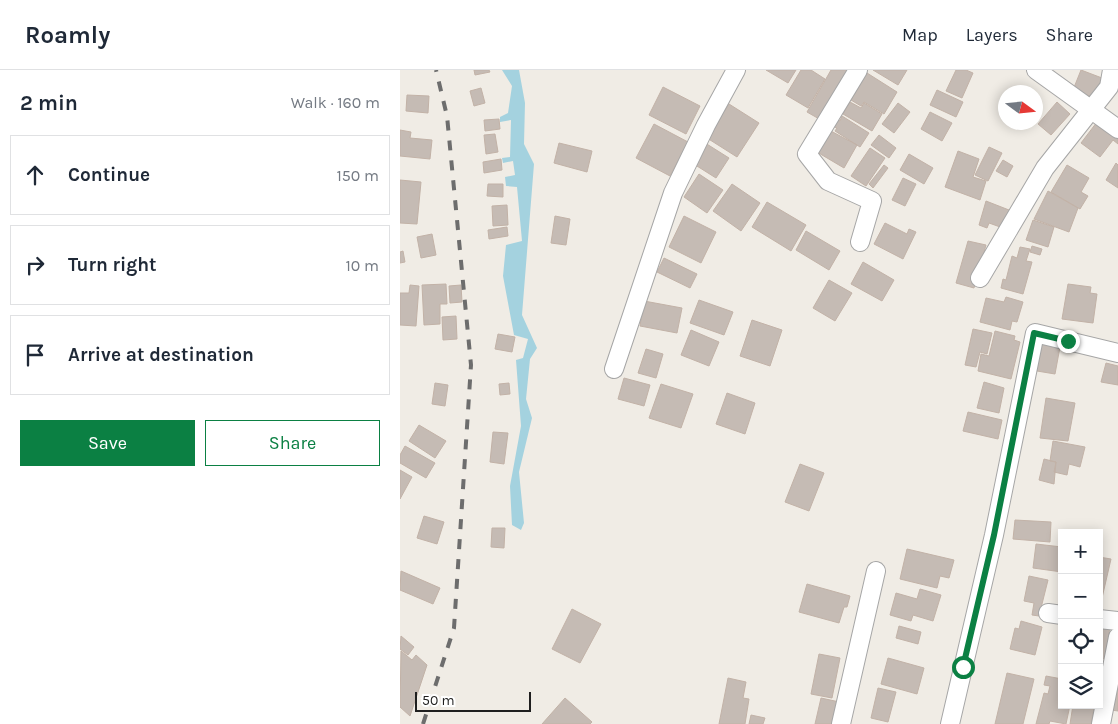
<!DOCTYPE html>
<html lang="en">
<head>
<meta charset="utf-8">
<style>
  body { margin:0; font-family:Karla,sans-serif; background:#f6f6f7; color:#1f2937 }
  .controls { position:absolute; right:15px; bottom:15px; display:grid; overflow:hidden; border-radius:0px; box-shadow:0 2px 12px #0003 }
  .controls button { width:45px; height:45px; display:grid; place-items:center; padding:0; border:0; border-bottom:1px solid #e0e1e3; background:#fff; color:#1f2937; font:25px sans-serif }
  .compass { position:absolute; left:598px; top:15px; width:45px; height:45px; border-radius:50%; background:#fff; box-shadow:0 2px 12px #0003; rotate:105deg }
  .scale { position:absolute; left:15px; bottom:12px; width:116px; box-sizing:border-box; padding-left:5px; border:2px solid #1f1f1f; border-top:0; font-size:14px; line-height:18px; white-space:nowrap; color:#1f1f1f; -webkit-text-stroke:4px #fff; paint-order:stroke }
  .stop { position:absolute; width:15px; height:15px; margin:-11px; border:4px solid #0b8043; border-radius:50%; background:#fff }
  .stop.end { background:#0b8043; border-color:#fff; box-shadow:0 1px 5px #0008 }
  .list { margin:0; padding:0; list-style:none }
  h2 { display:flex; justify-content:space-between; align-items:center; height:65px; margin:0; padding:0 20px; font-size:21px }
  h2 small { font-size:16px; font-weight:400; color:#747a83 }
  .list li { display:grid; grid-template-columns:32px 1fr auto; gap:15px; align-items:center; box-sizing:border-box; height:80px; margin:0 10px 10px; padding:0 10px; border:1px solid #e0e1e3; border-radius:0px }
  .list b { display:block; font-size:19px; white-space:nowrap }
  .list em { font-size:16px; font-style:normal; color:#747a83 }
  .actions { display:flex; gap:10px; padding:15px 20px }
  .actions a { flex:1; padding:11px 0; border:1px solid #0b8043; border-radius:0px; text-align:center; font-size:18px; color:#0b8043 }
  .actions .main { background:#0b8043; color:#fff }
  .icon { flex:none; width:28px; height:28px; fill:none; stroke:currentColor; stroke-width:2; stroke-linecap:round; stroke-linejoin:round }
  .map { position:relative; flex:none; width:718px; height:654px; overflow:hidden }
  header { display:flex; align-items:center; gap:30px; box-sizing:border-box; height:70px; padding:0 25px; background:#fff; border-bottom:1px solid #e0e1e3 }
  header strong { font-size:24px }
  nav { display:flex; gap:28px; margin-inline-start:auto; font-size:18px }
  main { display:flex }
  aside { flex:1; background:#fff }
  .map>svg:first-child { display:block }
</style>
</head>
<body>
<header>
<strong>Roamly</strong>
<nav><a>Map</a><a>Layers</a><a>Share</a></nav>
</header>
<main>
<aside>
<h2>2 min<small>Walk · 160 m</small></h2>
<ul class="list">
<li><svg class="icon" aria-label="ahead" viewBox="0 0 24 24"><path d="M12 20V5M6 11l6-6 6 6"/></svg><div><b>Continue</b></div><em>150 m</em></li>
<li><svg class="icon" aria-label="right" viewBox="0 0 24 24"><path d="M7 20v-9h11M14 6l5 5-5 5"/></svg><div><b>Turn right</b></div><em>10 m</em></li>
<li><svg class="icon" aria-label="arrive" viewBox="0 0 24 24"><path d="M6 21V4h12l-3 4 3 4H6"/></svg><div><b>Arrive at destination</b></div></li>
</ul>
<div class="actions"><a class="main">Save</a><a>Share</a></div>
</aside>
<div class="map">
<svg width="718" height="654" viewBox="0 0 718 654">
  <rect width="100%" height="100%" fill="#f0ece5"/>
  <path fill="#a4d2df" d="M102,0h17l6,33 -1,41 10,20 -12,151 15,33 -7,11 -4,40 6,19 -13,54 5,51 -3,7 -9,-5 -2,-39 11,-60 -5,-66 7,-2 5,-19 -14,-4 -11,-59 3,-31 16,-4 -5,-54 -11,-1 -1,-9 10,-2 -2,-14 -10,2 -1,-5 8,-1 1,-37 -11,2v-5l8,-4 4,-27z"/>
  <path fill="#c5bbb4" stroke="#c2b2a7" d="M74,0h15l1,2 -15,3z
    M366,0h30l-8,13z
    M401,0h10l14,9 -17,29 -22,-13z
    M431,0h18l-28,50 -14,-8z
    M473,0h34l-9,15z
    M556,0h10l7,3 -11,25 -16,-7z
    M681,0l21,8 -7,20 -22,-8z
    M467,3l30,19 -13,22 -20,-12 -3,4 -10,-6z
    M263,17l37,19 -14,28 -37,-19z
    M81,18l4,15 -11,3 -4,-15z
    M537,20l26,12 -7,15 -26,-12z
    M7,25l22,1 -1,17 -22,-2z
    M450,32l11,6 3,-5 18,11 -10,17 -29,-17z
    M657,32l13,12 -19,21 -13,-11z
    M498,33l12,9 -16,21 -12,-9z
    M329,34l30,19 -22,34 -30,-19z
    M530,42l22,11 -10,18 -21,-12z
    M442,46l27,17 -9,14 -25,-16 2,-3 -7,-3 5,-7 5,3z
    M99,49l1,10 -15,2 -1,-11z
    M697,52l21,16v6l-5,-4 -13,17 -19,-14z
    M254,54l34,18 -18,34 -34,-18z
    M0,60l11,2 -1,6 22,2 -2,19 -30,-3z
    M429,60l28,15 -13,23 -27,-16z
    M95,64l3,18 -12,2 -2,-19z
    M479,65l17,13 -7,10 -18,-13z
    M302,71l27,17 -13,20 -27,-17z
    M159,73l33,8 -5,21 -33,-9z
    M589,77l13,6 -14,28 -13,-6z
    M470,78l15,10 -19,28 -15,-10z
    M558,81l21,8 -6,18 13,4 -6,19 -35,-13z
    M509,84l24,14 -9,16 -24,-14z
    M101,89l1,11 -18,3 -1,-11z
    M603,90l10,6 -6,11 -11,-6z
    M716,93l2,2v23l-12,-8z
    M484,95l4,3 -15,20 -4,-4z
    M667,95l22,13 -8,14 7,4 -8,13 -29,-17z
    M299,104l24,16 -16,23 -23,-16z
    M503,108l13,6 -11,22 -13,-6z
    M0,110l21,2 -4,42 -17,-1z
    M88,114h15v13l-16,-1z
    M332,114l28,19 -19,28 -28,-20z
    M648,121l30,17 -9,24 -35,-13z
    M586,131l23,9 -6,18 -14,-5 -2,5 -8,-3z
    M367,132l39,23 -15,26 -39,-24z
    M107,135l1,20 -15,1 -1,-20z
    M155,146l15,3 -4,26 -15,-2z
    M284,146l32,16 -15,31 -32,-16z
    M633,150l21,7 -6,20 -22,-7z
    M485,153l22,11 2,-5 7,3 -13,27 -29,-15z
    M107,157l1,9 -19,3 -1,-9z
    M406,161l34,20 -11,19 -33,-20z
    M32,164l4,21 -15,3 -4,-21z
    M568,171l18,4 -12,43 -18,-5z
    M632,176l10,3 -2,6 -10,-3z
    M620,177l10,2 -4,12 6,1 -9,32 -22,-6 2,-9 3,1 6,-24 5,2z
    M3,181l2,11 -5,1v-11z
    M264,188l33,16 -7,14 -33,-16z
    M463,192l31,18 -12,21 -31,-17z
    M429,210l23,13 -17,28 -22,-13z
    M46,214l1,20h-7v20l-16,1 -2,-40z
    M668,214l23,3 -1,6 7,1 -4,29 -31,-4z
    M10,215l9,1 -3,40 -16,-1v-32h9z
    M61,215l1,17 -12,1 -1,-17z
    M606,227l17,5 -6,20 -5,-1 -2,9 -30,-8 6,-24 18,4z
    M299,230l34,12 -9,23 -34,-12z
    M244,231l38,7 -5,25 -37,-7z
    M56,246l1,23 -14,1 -1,-23z
    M352,250l30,10 -12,36 -30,-10z
    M573,259l19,4 -5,21 -7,-2 -4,15 -11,-2z
    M291,260l28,12 -10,24 -28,-11z
    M595,261l20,5 -1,4 6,2 -9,37 -33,-8 3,-17 8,2z
    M98,264l17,3 -3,15 -17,-3z
    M642,273l18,4 -5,27 -18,-3z
    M246,279l17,5 -7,24 -18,-5z
    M706,293l12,3v19l-17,-3z
    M224,308l26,7 -6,21 -26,-7z
    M584,312l20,6 -5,25 -22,-5z
    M35,313l13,2 -3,21 -13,-2z
    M109,313l1,11 -10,1 -1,-11z
    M261,314l32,10 -12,34 -32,-10z
    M327,323l28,10 -10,31 -29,-10z
    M646,328l29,5 -7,38 -28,-3z
    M568,342l34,8 -4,19 -35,-8z
    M19,355l27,16 -11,17 -26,-17z
    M93,362l15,1 -4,31 -14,-2z
    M653,371l32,6 -5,20 -11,-3 -2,11 -13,-3 2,-10 -6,-1z
    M5,376l30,17 -9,15 -26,-15v-8z
    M644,389l12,3 -2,22 -15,-4z
    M400,394l24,9 -15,38 -24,-9z
    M0,400l12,7 -12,22z
    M24,446l20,6 -7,22 -20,-6z
    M615,450l36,2 -1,20 -37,-3z
    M92,458h13l-1,20 -13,-1z
    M636,474l26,3v25l-29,-4z
    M507,479l47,11 -5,18 -9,-2 -3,12 -37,-9z
    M699,487l12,2 -9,39h-3z
    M1,501l39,17 -7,16 -33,-14z
    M629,506l19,4 -9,36 -7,-1 2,-12 -10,-2z
    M407,514l43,12 -3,11h-3l-5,16 -40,-11z
    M520,519l21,6 -8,26 -20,-6 -2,6 -21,-6 6,-22 21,6z
    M172,539l29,15 -21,39 -28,-14z
    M621,551l21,6 -7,28 -25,-6 5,-21 4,1z
    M699,553l11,2 -4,34 -7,-1z
    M499,556l22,6 -3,12 -22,-6z
    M1,566l13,11 -6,8 -8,-6z
    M1,581l11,9 4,-5 11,10 -17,51 -10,-9z
    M419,584l21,4 -8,40 -21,-4z
    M488,588l36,10 -7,26 -36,-10z
    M699,594h5l-5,38z
    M607,603l27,6 -11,45h-28z
    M646,606l16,3v26h8l-4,19 -16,-3 -1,3h-13l8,-31 4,1 2,-8 -6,-1z
    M328,608l18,4 -3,16 6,1 -4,25h-26z
    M718,608v33l-7,-1z
    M478,618l18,4 -8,30 -17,-4z
    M165,628l27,24 -2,2h-48z
    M421,628l23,5 -4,21h-25z
    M673,635l21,3 -3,16h-21z
    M351,645l14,3 -2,6h-14z"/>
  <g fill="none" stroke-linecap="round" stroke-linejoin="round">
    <defs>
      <path id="minor" d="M458,0l-51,84 21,27 44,20 -12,41
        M636,0l82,59
        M580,208l65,-110 64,-81 3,-17
        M214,299l59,-176 33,-68 30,-55
        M648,543l14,2
        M699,549l19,2
        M441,654l35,-153
        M550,654l44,-189 41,-202 83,20
        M701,654l17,-87"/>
    </defs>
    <use href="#minor" stroke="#a6a6a6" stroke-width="20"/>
    <use href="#minor" stroke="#fff" stroke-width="18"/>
    <path stroke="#6d6d6d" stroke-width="4" stroke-dasharray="10 10" stroke-linecap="butt" d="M23,654l31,-96 17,-263 -24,-249 -11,-46"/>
  </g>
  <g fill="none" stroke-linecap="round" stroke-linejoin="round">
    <path stroke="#0b8043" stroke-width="6" d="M563,597l31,-132 40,-202 34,8"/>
  </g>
</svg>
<div class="controls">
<button>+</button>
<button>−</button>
<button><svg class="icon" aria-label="locate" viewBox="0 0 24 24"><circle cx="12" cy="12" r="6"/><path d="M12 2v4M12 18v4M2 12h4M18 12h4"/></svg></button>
<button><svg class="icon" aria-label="layers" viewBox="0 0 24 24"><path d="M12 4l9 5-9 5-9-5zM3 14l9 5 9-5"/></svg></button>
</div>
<svg class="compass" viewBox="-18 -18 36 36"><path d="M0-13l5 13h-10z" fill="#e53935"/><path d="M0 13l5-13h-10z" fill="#747a83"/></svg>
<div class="scale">50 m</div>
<div class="stop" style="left:563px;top:597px"></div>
<div class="stop end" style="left:668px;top:271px"></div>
</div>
</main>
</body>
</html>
